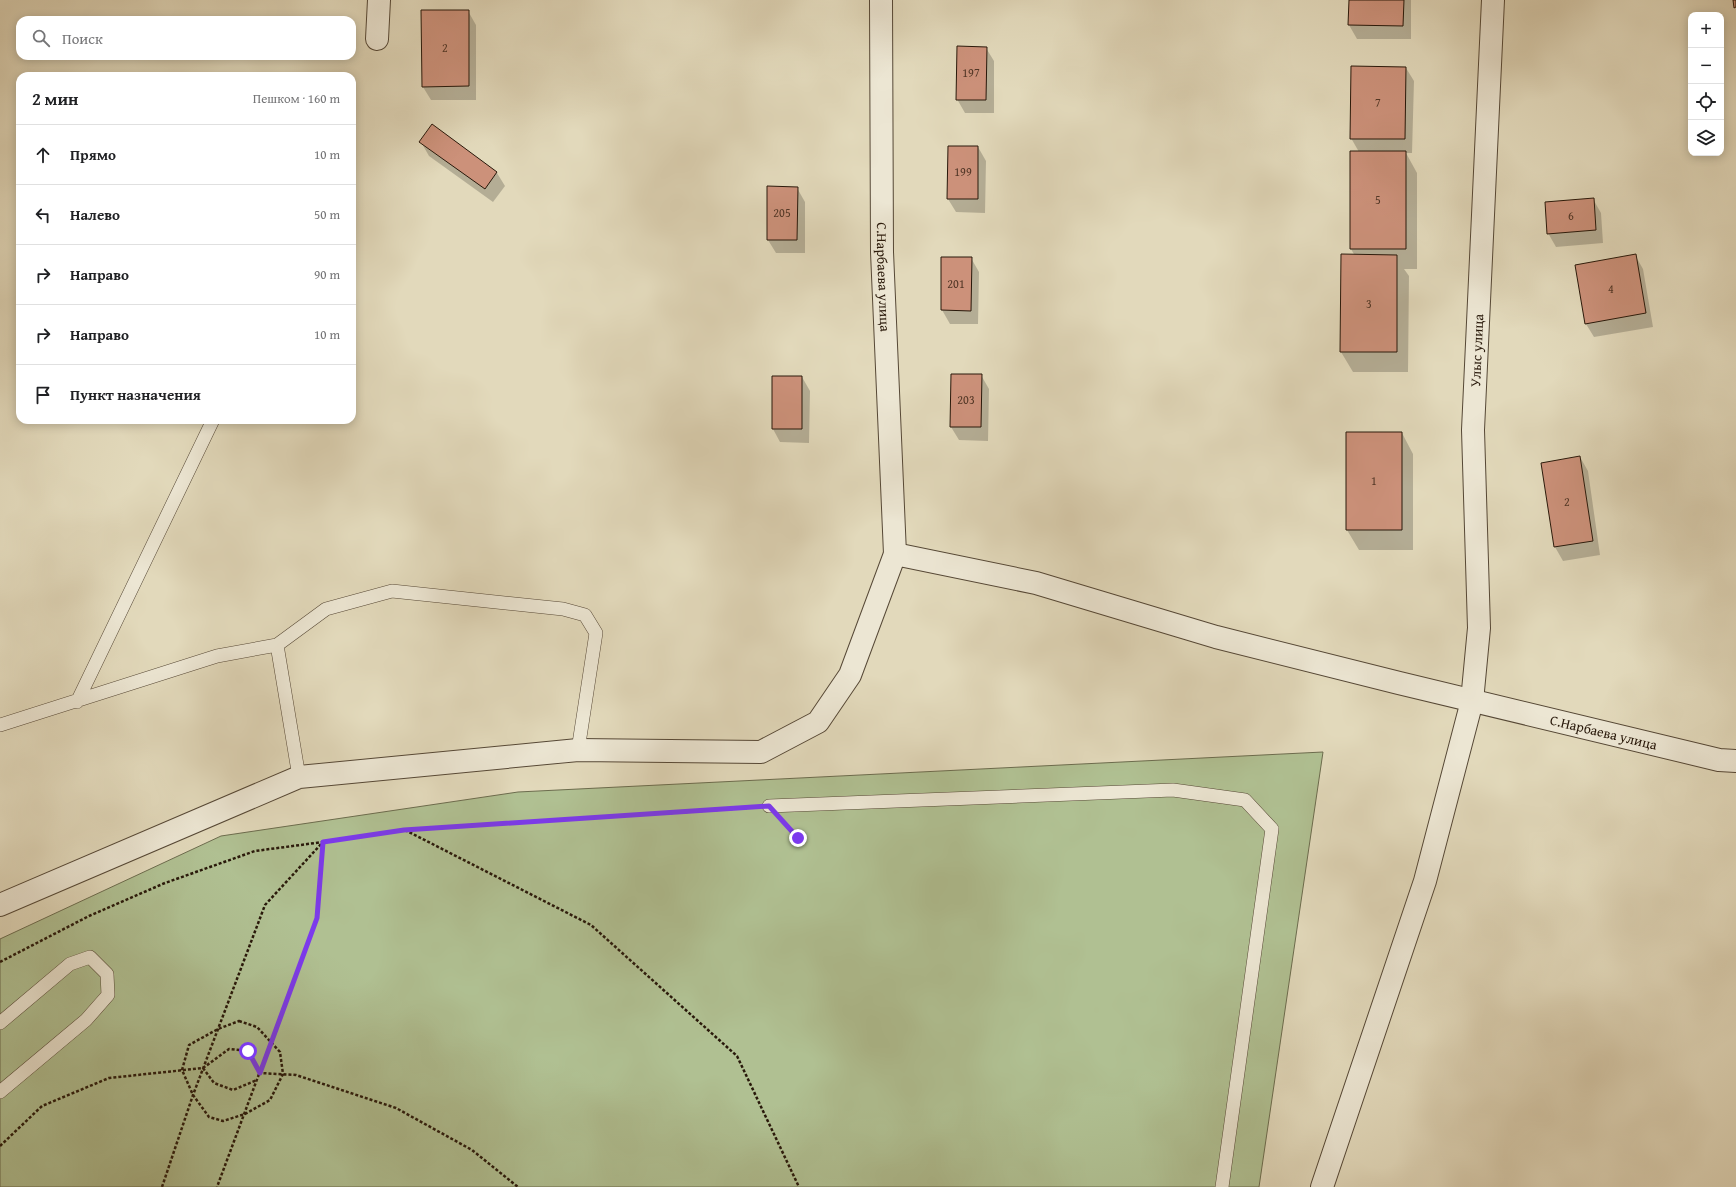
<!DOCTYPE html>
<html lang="ru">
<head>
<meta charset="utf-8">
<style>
  body { margin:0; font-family:"Gentium Book Plus",serif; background:#f6f6f6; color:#202124 }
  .controls { position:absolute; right:12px; top:12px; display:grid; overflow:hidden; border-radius:8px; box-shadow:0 2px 10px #0003 }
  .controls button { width:36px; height:36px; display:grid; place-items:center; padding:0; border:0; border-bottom:1px solid #e0e0e0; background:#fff; color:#202124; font:20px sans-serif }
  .stop { position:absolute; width:12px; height:12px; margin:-9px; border:3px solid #7c3aed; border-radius:50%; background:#fff }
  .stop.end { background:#7c3aed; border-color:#fff; box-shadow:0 1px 4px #0008 }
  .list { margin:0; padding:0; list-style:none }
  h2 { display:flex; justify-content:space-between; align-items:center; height:52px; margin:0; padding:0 16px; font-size:17px }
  h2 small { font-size:13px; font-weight:400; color:#757577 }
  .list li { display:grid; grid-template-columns:26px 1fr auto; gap:12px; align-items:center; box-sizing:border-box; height:60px; padding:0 16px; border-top:1px solid #e0e0e0 }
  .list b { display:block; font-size:15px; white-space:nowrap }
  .list em { font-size:13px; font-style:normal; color:#757577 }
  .icon { flex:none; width:22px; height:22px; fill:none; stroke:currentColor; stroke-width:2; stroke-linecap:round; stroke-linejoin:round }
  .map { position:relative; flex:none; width:1736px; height:1187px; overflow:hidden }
  .search { position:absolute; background:#fff; box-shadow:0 2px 10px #0003; left:16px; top:16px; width:340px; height:44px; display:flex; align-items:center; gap:10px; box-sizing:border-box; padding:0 14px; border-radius:12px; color:#757577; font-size:15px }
  .panel { position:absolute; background:#fff; box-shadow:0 2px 10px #0003; left:16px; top:72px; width:340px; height:352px; border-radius:12px }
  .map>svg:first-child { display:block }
</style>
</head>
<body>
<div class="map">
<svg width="1736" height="1187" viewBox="0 0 1736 1187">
  <rect width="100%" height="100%" fill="#e2d9bb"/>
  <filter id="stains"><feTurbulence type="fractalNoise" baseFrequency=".005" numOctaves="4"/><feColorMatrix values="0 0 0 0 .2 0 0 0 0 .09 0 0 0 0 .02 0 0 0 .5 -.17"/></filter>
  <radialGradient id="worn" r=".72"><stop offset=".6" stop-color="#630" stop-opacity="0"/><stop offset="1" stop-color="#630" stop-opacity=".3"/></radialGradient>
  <path fill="#b0c092" stroke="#6c6c4e" d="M1323,752l-64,435h-1259v-248l221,-103 297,-44z"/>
  <path fill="#0003" d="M1350,0h61v39h-54l-8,-14z
    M468,11l8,14v75h-45l-8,-13z
    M986,48l8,13v52h-29l-8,-14z
    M1406,68l8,13 -2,72h-6l11,20v96h-13l5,7 -1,96h-55l-12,-20 14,-96 -4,-7 8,-97 -8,-14z
    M433,125l64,48 8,13 -12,16 -64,-46 -8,-14z
    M978,147l8,14 -1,52 -29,-1 -8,-13z
    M797,188l8,14v51h-29l-8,-13z
    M1593,199l8,14 2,30 -47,4 -8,-14z
    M1635,255l8,14 10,58 -59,10 -8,-13z
    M971,258l8,14 -1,52h-28l-8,-14z
    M981,375l8,14 -1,52 -29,-1 -8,-13z
    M802,377l8,14 -1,52 -29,-1 -7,-13z
    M1402,433l11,21v96h-54l-12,-20z
    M1580,457l8,14 12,84 -37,6 -8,-14 -13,-83z"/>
  <path fill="#cc917a" stroke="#28180a" d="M1349,0h55l-1,26 -55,-1z
    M1733,0h3v7l-2,1z
    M421,10h48v76l-47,1z
    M957,46l30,1 -1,53h-30z
    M1351,66l55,1 -1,72h-55z
    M432,124l65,48 -12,17 -66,-47z
    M948,146h30v53h-31z
    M1350,151h56v98h-56z
    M767,186l31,1 -1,53h-30z
    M1594,198l2,32 -49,4 -2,-32z
    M1341,254l56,1v97h-57z
    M1636,254l10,59 -61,11 -10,-59z
    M941,257h31l-1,54 -30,-1z
    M951,374h31l-1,53h-31z
    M772,376h30v53h-30z
    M1346,432h56v98h-56z
    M1580,456l13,85 -39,6 -13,-84z"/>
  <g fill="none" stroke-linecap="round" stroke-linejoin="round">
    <defs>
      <path id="service" d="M277,645l22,132
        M77,702l136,-282
        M0,725l217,-69 60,-11 49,-36 66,-18 171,18 22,6 11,18 -18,117
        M769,806l404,-16 72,10 27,29 -50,358
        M0,1023l70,-59 20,-7 17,17 1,21 -22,25 -86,72"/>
      <g id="minor">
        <path id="s1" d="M881,0l1,252 13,302"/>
        <path d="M377,39l2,-39"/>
        <path id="s2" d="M0,905l299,-128 279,-27 183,2 57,-30 32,-47 45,-121 141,29 180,54 183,46 320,77 17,1"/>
        <path id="s3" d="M1322,1187l103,-306 47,-180 7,-73 -6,-198 20,-430"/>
      </g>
    </defs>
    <use href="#service" stroke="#564836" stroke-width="14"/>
    <use href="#minor" stroke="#564836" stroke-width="24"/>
    <path stroke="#28180a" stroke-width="2.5" stroke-dasharray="3 2" stroke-linecap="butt" d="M790,829l8,9
      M405,830l186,95 146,131 62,131
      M0,962l89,-46 76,-33 90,-32 68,-9 -6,76 -100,269
      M239,1021l18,6 23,25 3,22 -13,26 -25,14 -22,7 -14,-4 -16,-22 -11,-25 7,-25 29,-16z
      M203,1068l11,15 19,7 24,-10
      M0,1146l42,-40 67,-28 94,-10 26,-19 19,2 12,22 36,2 100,33 76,42 46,37
      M162,1187l31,-92 72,-190 58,-63 81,-12 343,-22"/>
    <use href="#service" stroke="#ece6d3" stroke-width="13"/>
    <use href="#minor" stroke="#ece6d3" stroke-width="22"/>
  </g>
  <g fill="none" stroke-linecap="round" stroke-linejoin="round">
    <path stroke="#7c3aed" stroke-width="5" d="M248,1051l12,22 57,-155 6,-76 81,-12 365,-24 29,32"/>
  </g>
  <g text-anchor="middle" stroke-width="4" stroke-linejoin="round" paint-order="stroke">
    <g font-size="12" fill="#513626">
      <text x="445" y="52">2</text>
      <text x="971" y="77">197</text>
      <text x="1378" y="107">7</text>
      <text x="963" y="176">199</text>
      <text x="1378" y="204">5</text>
      <text x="782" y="217">205</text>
      <text x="1571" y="220">6</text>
      <text x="956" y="288">201</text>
      <text x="1611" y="293">4</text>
      <text x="1369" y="308">3</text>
      <text x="966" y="404">203</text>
      <text x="1374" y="485">1</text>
      <text x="1567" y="506">2</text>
    </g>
    <g font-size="14" fill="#28180a" stroke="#ece6d3">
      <text dy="5" stroke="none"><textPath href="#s1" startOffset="277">С.Нарбаева улица</textPath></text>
      <text dy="5" stroke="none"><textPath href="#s3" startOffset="860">Улыс улица</textPath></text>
      <text dy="5" stroke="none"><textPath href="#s2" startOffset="1770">С.Нарбаева улица</textPath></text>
    </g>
  </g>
  <rect width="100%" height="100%" filter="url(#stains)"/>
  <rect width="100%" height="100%" fill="url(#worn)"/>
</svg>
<div class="controls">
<button>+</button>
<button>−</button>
<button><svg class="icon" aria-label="locate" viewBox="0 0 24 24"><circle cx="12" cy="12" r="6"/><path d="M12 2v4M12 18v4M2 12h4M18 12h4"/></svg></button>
<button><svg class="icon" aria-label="layers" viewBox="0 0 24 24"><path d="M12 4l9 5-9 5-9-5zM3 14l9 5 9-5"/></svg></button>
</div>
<div class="stop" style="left:248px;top:1051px"></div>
<div class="stop end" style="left:798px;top:838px"></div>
<div class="search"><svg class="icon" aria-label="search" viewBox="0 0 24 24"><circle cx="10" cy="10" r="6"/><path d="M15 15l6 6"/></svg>Поиск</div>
<section class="panel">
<h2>2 мин<small>Пешком · 160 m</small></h2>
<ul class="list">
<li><svg class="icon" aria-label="ahead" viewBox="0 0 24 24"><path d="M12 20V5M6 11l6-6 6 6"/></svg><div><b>Прямо</b></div><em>10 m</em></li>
<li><svg class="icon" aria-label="left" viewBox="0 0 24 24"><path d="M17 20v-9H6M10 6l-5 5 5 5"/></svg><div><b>Налево</b></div><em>50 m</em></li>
<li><svg class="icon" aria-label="right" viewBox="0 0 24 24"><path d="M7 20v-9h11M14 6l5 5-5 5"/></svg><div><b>Направо</b></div><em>90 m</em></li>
<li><svg class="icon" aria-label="right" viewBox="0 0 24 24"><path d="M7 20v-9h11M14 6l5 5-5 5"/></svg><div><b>Направо</b></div><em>10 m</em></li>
<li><svg class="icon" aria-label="arrive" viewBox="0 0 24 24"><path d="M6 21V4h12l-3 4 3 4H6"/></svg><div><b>Пункт назначения</b></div></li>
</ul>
</section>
</div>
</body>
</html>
